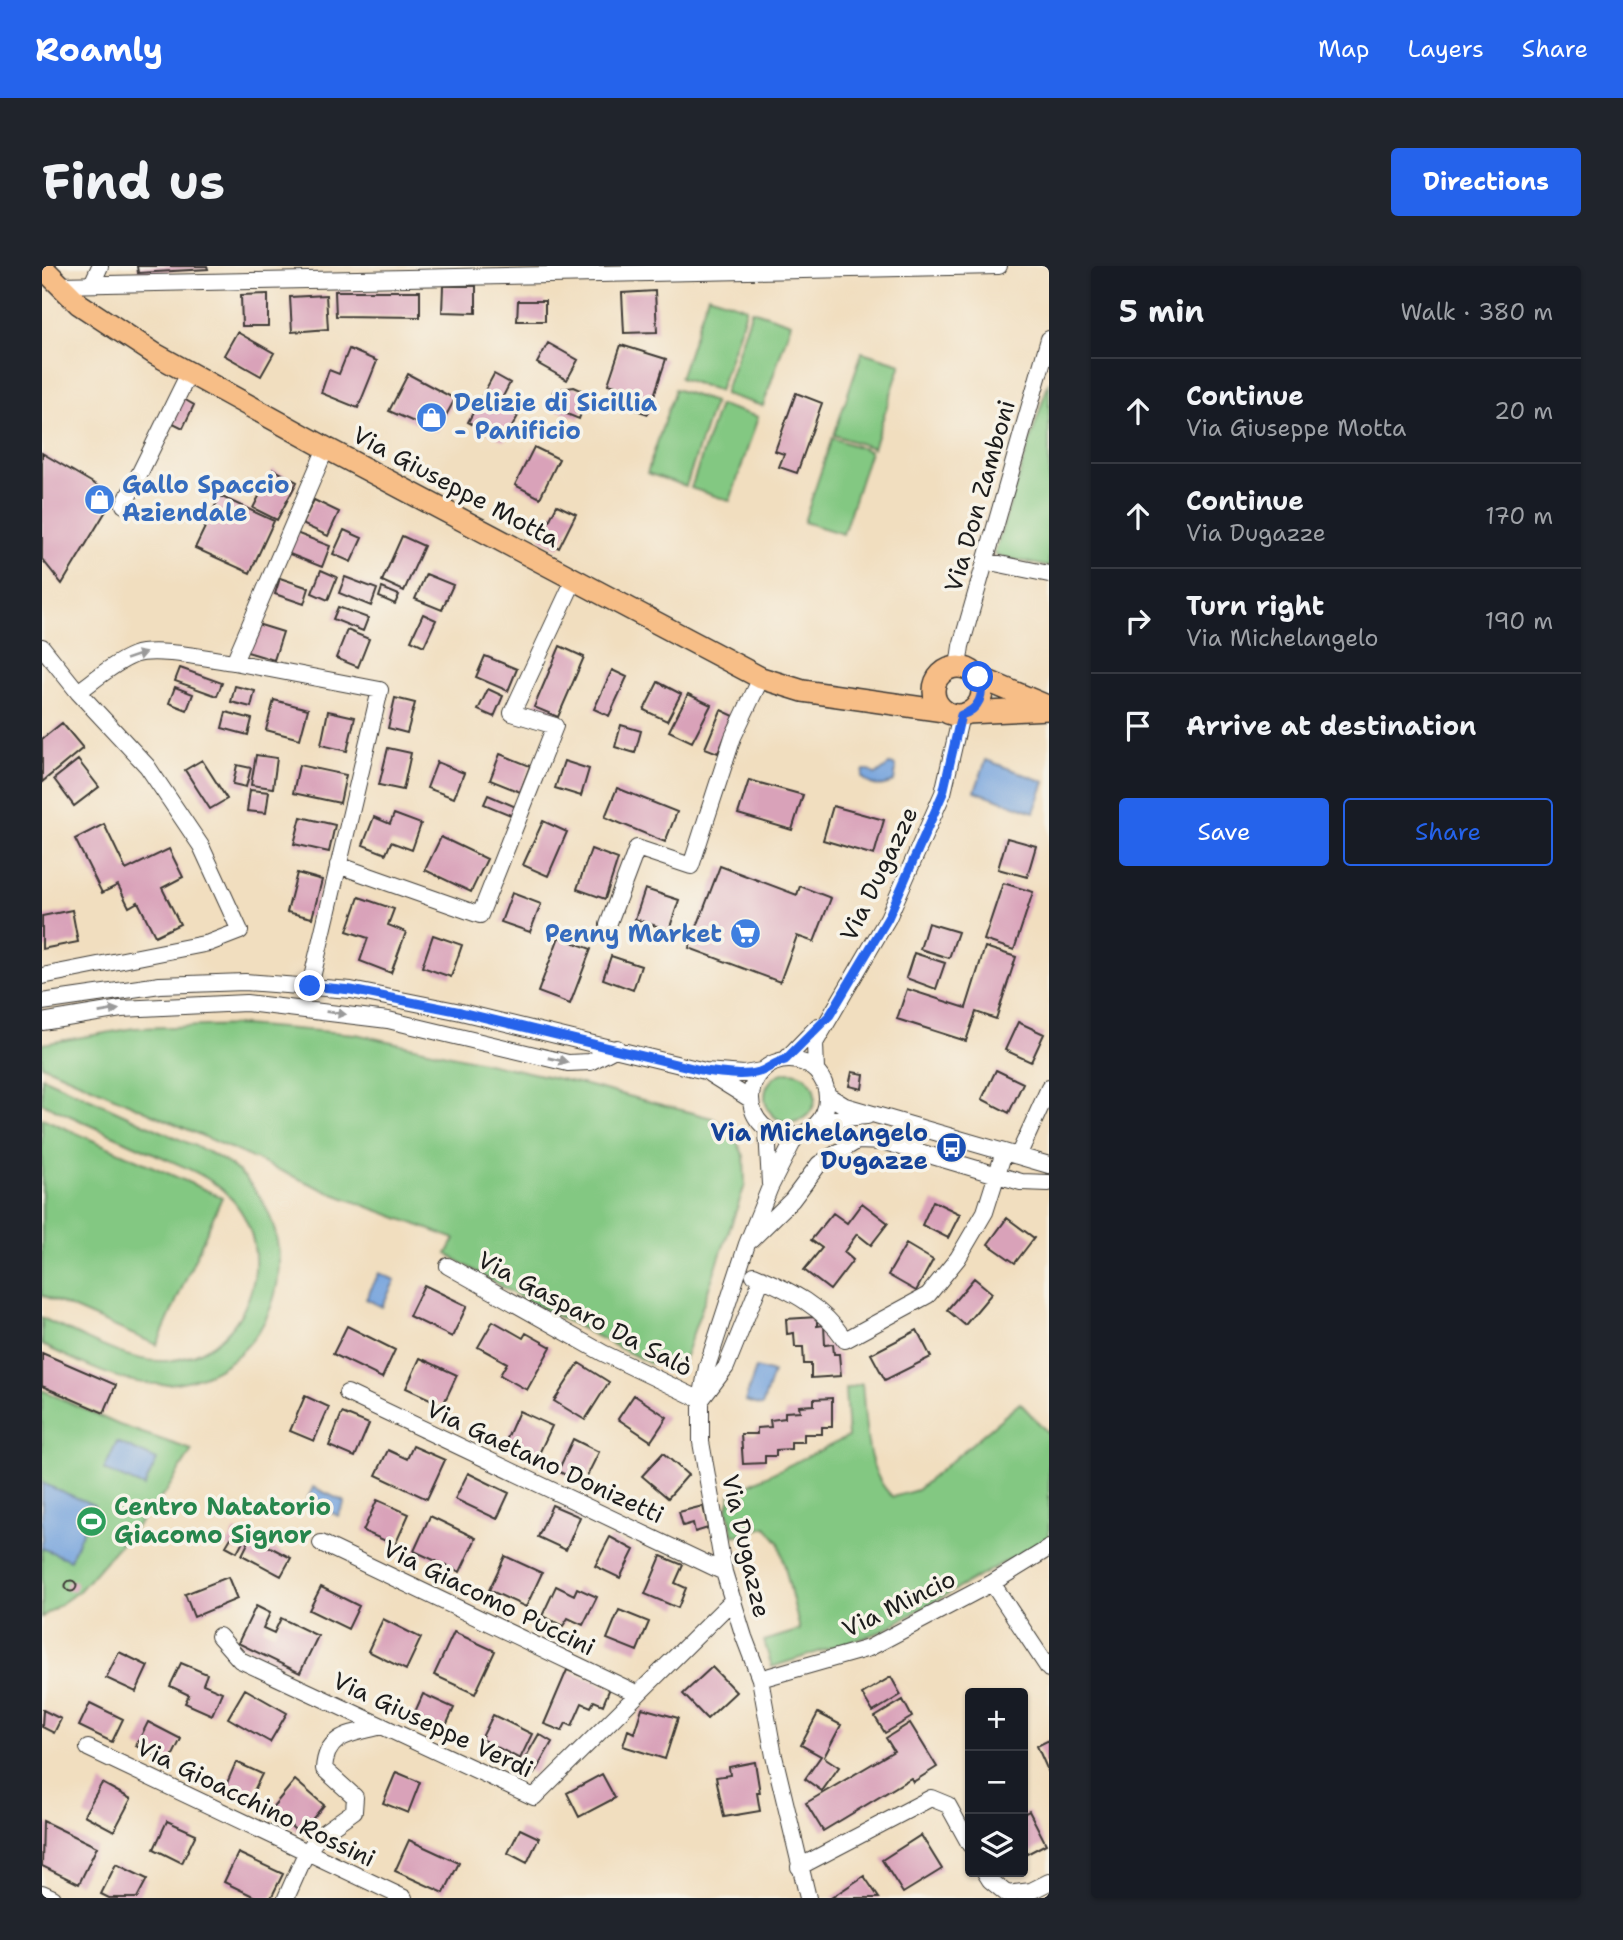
<!DOCTYPE html>
<html lang="en">
<head>
<meta charset="utf-8">
<style>
  body { margin:0; font-family:"Shantell Sans",sans-serif; background:#20242c; color:#f1f3f6 }
  .controls { position:absolute; right:21px; bottom:21px; display:grid; overflow:hidden; border-radius:7px; box-shadow:0 2px 5px #0004 }
  .controls button { width:63px; height:63px; display:grid; place-items:center; padding:0; border:0; border-bottom:2px solid #363941; background:#171b24; color:#f1f3f6; font:35px sans-serif }
  .stop { position:absolute; width:21px; height:21px; margin:-16px; border:5px solid #2563eb; border-radius:50%; background:#fff }
  .stop.end { background:#2563eb; border-color:#fff; box-shadow:0 2px 7px #0008 }
  .list { margin:0; padding:0; list-style:none }
  h2 { display:flex; justify-content:space-between; align-items:center; height:91px; margin:0; padding:0 28px; font-size:30px }
  h2 small { font-size:23px; font-weight:400; color:#9ea1a6 }
  .list li { display:grid; grid-template-columns:46px 1fr auto; gap:21px; align-items:center; box-sizing:border-box; height:105px; padding:0 28px; border-top:2px solid #363941 }
  .list b { display:block; font-size:26px; white-space:nowrap }
  .list p { margin:0; font-size:23px; white-space:nowrap; color:#9ea1a6 }
  .list em { font-size:23px; font-style:normal; color:#9ea1a6 }
  .actions { display:flex; gap:14px; padding:21px 28px }
  .actions a { flex:1; padding:16px 0; border:2px solid #2563eb; border-radius:7px; text-align:center; font-size:24px; color:#2563eb }
  .actions .main { background:#2563eb; color:#fff }
  .icon { flex:none; width:38px; height:38px; fill:none; stroke:currentColor; stroke-width:2; stroke-linecap:round; stroke-linejoin:round }
  .map { position:relative; flex:none; width:1007px; height:1632px; overflow:hidden; border-radius:7px }
  header { display:flex; align-items:center; gap:42px; box-sizing:border-box; height:98px; padding:0 35px; background:#2563eb; color:#fff }
  header strong { font-size:33px }
  nav { display:flex; gap:38px; margin-inline-start:auto; font-size:24px }
  .intro { display:flex; align-items:center; justify-content:space-between; box-sizing:border-box; height:168px; padding:0 42px }
  h1 { margin:0; font-size:49px }
  .button { padding:18px 32px; border-radius:7px; background:#2563eb; color:#fff; font-size:24px; font-weight:700 }
  main { display:flex; gap:42px; padding:0 42px }
  aside { flex:1; background:#171b24; border-radius:7px; box-shadow:0 2px 5px #0004 }
  .map>svg:first-child { display:block }
</style>
</head>
<body>
<header>
<strong>Roamly</strong>
<nav><a>Map</a><a>Layers</a><a>Share</a></nav>
</header>
<div class="intro"><h1>Find us</h1><a class="button">Directions</a></div>
<main>
<div class="map">
<svg width="1007" height="1632" viewBox="0 0 1007 1632">
  <rect width="100%" height="100%" fill="#f7f3e8"/>
  <filter id="ink" filterUnits="userSpaceOnUse"><feTurbulence type="fractalNoise" baseFrequency=".0143" numOctaves="2"/><feDisplacementMap in="SourceGraphic" scale="14" xChannelSelector="R" yChannelSelector="G"/><feConvolveMatrix kernelMatrix="1 2 1 2 8 2 1 2 1" color-interpolation-filters="sRGB"/></filter>
  <filter id="wash" filterUnits="userSpaceOnUse"><feTurbulence type="fractalNoise" baseFrequency=".00686" numOctaves="4" result="noise"/><feDisplacementMap in="SourceGraphic" scale="28" xChannelSelector="R" yChannelSelector="G"/><feGaussianBlur stdDeviation="1.57" result="paint"/><feColorMatrix in="noise" values="0 0 0 0 0 0 0 0 0 0 0 0 0 0 0 0 0 1.4 0 .05"/><feComposite in="paint" operator="in"/></filter>
  <g filter="url(#wash)">
    <rect width="100%" height="100%" fill="#f1debf"/>
    <path fill="#83c882" stroke="#50724f" stroke-width="2" d="M666,29l39,13 -28,83 -39,-13z
      M710,44l39,13 -28,83 -39,-12z
      M820,86l39,12 -28,84 -39,-13z
      M1007,115v186l-55,-12z
      M633,123l39,13 -28,84 -39,-13z
      M677,139l39,12 -28,84 -39,-13z
      M790,172l38,13 -27,83 -39,-12z
      M201,759l113,9 222,49 134,35 19,12 13,26 1,29 -61,174 -14,6 -21,-2 -135,-69 -67,-40 8,-15 -124,-46 -289,-128v-21l92,-16z
      M723 831a25 25 0 1 1 50 0a25 25 0 1 1-50 0Z
      M0,811c40,18 81,37 121,55 28,13 61,23 82,46 70,75 26,198 -78,206 -44,3 -86,-22 -125,-39v-27c37,16 83,45 124,43 82,-6 119,-110 61,-167 -20,-20 -48,-29 -74,-41 -37,-16 -74,-33 -111,-50z
      M0,852l180,79 -65,148 -115,-50z
      M820,1118c4,37 2,87 31,113l24,-7 103,-87 29,31v103l-169,95 -108,35 -8,-26 36,-11 -21,-88 -13,-15 -32,9 -7,-28 4,-15 117,-56 -3,-48z
      M0,1124l77,35 73,25 -26,42 -87,99 -37,26z"/>
    <path fill="#75a3dd" stroke="#48607c" stroke-width="2" d="M944,494l59,22 -11,30 -59,-21z
      M848,498l4,1 2,4 -2,13c-14,5 -22,6 -32,-5l2,-7h5l7,5z
      M337,1007l16,7 -13,27 -16,-8z
      M714,1102l17,5 -11,33 -17,-5z
      M75,1176l40,18 -13,27 -40,-17z
      M0,1217l52,22 -24,55 -28,-12z
      M271,1221l32,15 -7,14 -31,-16z"/>
    <g id="blocks">
      <path fill="#d9a2b9" d="M95,0h70l1,3 -70,4z
        M401,20h33v27l-34,-1z
        M293,25h85v26l-84,-1z
        M613,25l2,41 -33,1 -2,-40z
        M226,28v32h-26l-1,-31z
        M284,29l2,34 -36,3 -2,-35z
        M476,35h27v20h-28z
        M195,66l37,21 -13,23 -37,-21z
        M506,77l30,17 -11,20 -30,-17z
        M579,79l45,14 -18,55 -33,-11 5,-16 -12,-3z
        M307,83l28,12 -19,47 -37,-15 8,-23 10,4z
        M366,108l47,25 -18,33 -48,-21z
        M452,108l16,9 -12,23 20,10 -14,25 -36,-19z
        M532,121l14,6 -9,26 -32,-13 7,-16z
        M754,127l26,10 -25,70 -18,-6 5,-13 -9,-3z
        M140,132l12,7 -11,23 -12,-6z
        M492,181l25,12 -19,39 -25,-13z
        M0,187l73,43 -53,88 -20,-25z
        M231,203l24,13 -20,38 -24,-12z
        M178,230l54,25 -24,52 -55,-25z
        M272,234l25,12 -11,24 -26,-12z
        M515,239l19,9 -17,34 -19,-9z
        M302,264l18,8 -11,24 -18,-8z
        M254,267l34,13 -8,21 -35,-14z
        M360,270l22,10 -20,45 -22,-10z
        M279,304l16,7 -9,23 -16,-7z
        M384,308l27,11 -11,25 -27,-11z
        M303,311l32,12 -6,17 -32,-13z
        M238,312l29,10 -5,16 -29,-10z
        M340,322l17,7 -4,9 -16,-7z
        M296,341l30,11 -5,13 -30,-12z
        M381,348l13,6 -12,26 -13,-6z
        M212,357l29,9 -9,28 -30,-9z
        M305,364l22,9 -11,28 -22,-9z
        M518,380l24,11 -26,60 -24,-10z
        M443,390l32,13 -9,22 -32,-14z
        M138,402l42,15 -5,13 -42,-15z
        M570,404l15,7 -18,39 -15,-7z
        M616,416l23,12 -14,27 -23,-11z
        M193,420l20,5 -4,16 -20,-5z
        M133,421l18,7 -6,16 -18,-7z
        M446,423l15,7 -9,21 -16,-7z
        M646,428l23,11 -19,37 -23,-11z
        M353,432l20,5 -8,30 -19,-5z
        M232,434l34,9 -8,30 -34,-9z
        M679,444l13,6 -16,37 -13,-5z
        M286,445l27,6 -8,34 -26,-6z
        M184,446l26,7 -4,16 -26,-7z
        M20,457l21,25 -41,34v-43z
        M579,459l20,6 -6,22 -20,-6z
        M346,482l23,5 -8,37 -24,-5z
        M458,488l30,12 -10,26 -30,-12z
        M214,489l21,3 -4,30 -22,-3z
        M36,494l21,27 -25,19 -20,-27z
        M160,494l25,39 -17,10 -25,-39z
        M522,495l25,8 -8,27 -26,-8z
        M395,496l27,11 -10,25 -27,-10z
        M195,499l14,3 -5,19 -13,-3z
        M257,499l47,10 -6,28 -47,-10z
        M707,514l54,15 -11,35 -54,-16z
        M575,522l60,24 -12,30 -60,-25z
        M208,524l19,2 -3,21 -19,-2z
        M446,529l28,12 -3,9 -29,-12z
        M791,540l51,14 -10,35 -51,-15z
        M352,548l27,10 -9,26 -21,-8 -5,12 -23,-9 11,-28 16,7z
        M259,551l34,8 -6,27 -35,-8z
        M501,555l24,11 -19,44 -25,-11z
        M62,558l22,46 43,-21 14,28 -21,11 18,36 -25,12 -17,-34 -9,5 -11,-22 -16,8 -27,-54z
        M399,571l46,22 -16,33 -46,-22z
        M965,572l29,8 -9,31 -29,-8z
        M549,583l27,10 -13,40 -28,-10z
        M678,600l77,29 3,-9 31,12 -17,44 -17,-6 -17,46 -91,-34z
        M255,607l25,7 -10,38 -25,-6z
        M961,617l30,9 -19,58 -30,-10z
        M603,623l34,11 -10,30 -34,-11z
        M470,627l29,11 -11,28 -29,-10z
        M317,631l35,12 -6,16 18,7 -15,41 -31,-12 8,-23 -21,-7z
        M30,644l6,32 -36,7v-33z
        M886,657l30,9 -9,26 -29,-9z
        M391,669l29,10 -11,32 -29,-10z
        M517,671l32,12 -21,55 -32,-12z
        M943,681l31,10 -20,62 -20,-7 -10,29 -69,-22 10,-30 59,19z
        M872,687l31,10 -9,26 -30,-11z
        M569,690l30,10 -8,24 -30,-11z
        M976,756l26,12 -13,28 -26,-12z
        M954,804l27,13 -14,30 -27,-14z
        M810,806l12,2 -2,15 -13,-3z
        M891,935l27,13 -12,24 -26,-13z
        M820,937l26,20 -17,22 -14,-11 -13,18 9,8 -23,30 -26,-20 18,-22 -11,-8 22,-27 14,10z
        M965,952l27,20 -19,25 -27,-19z
        M864,978l27,16 -17,31 -28,-16z
        M932,1012l18,15 -27,32 -18,-15z
        M382,1019l43,21 -15,31 -43,-21z
        M775,1051v9l7,-1 1,20 8,-1 1,10h5l2,22 -30,2v-14h-7l-1,-17h-8l-1,-14 -7,1 -1,-15z
        M451,1055l30,17 3,-5 25,14 -24,43 -27,-15 7,-12 -29,-16z
        M305,1060l48,24 -13,28 -49,-24z
        M875,1064l14,27 -46,23 -14,-26z
        M0,1087l74,32 -12,28 -62,-27z
        M378,1092l37,17 -14,30 -37,-17z
        M537,1097l30,19 -24,38 -31,-19z
        M592,1129l33,22 -16,24 -33,-22z
        M263,1130l24,11 -15,34 -24,-10z
        M790,1132v29h-10v7h-18v8h-13v7l-15,1v6h-11v7l-22,1 -2,-30h16v-6l14,-1 -1,-7 15,-2v-6l15,-1 -1,-5 15,-1v-6z
        M477,1145l33,15 -15,32 -32,-15z
        M300,1147l27,11 -14,33 -26,-11z
        M531,1173l26,13 -16,32 -25,-13z
        M371,1180l32,14 -18,39 -51,-24 12,-25 19,9z
        M621,1187l25,22 -20,23 -26,-22z
        M426,1207l41,20 -12,26 -42,-20z
        M335,1234l32,14 -14,31 -32,-14z
        M510,1239l28,12 -14,33 -28,-13z
        M661,1240l5,22 -13,4 -2,-9 -10,3 -4,-14z
        M388,1250l46,22 -16,34 -46,-21z
        M193,1265l10,6 -8,15 -11,-6z
        M209,1271l40,21 -10,18 -39,-21z
        M568,1271l24,13 -14,28 -25,-12z
        M463,1290l37,17 -16,34 -37,-17z
        M619,1290l22,9 -8,18 11,5 -8,20 -33,-14z
        M186,1311l9,22 -43,18 -9,-23z
        M23.5 1320a5.5 5.5 0 1 1 11 0a5.5 5.5 0 1 1-11 0Z
        M514,1320l18,9 3,-7 20,9 -14,28 -15,-7 -5,8 -21,-10z
        M279,1321l38,19 -11,23 -39,-19z
        M214,1340l14,7 -7,15 11,5 7,-15 37,18 -18,37 -62,-30z
        M577,1344l30,12 -12,29 -30,-12z
        M341,1353l38,19 -15,32 -38,-19z
        M412,1366l41,19 -20,43 -41,-19z
        M77,1386l29,14 -12,26 -30,-14z
        M139,1397l26,11 -4,10 19,8 -10,23 -27,-12 4,-8 -19,-9z
        M670,1401l24,25 -29,27 -24,-25z
        M525,1404l43,18 -7,17 -9,-4 -3,6 -9,-4 -10,23 -6,-3 -4,8 -18,-7z
        M849,1411l10,18 -28,17 -11,-18z
        M203,1423l42,24 -17,29 -42,-24z
        M381,1428l31,14 -13,29 -31,-14z
        M861,1434l9,17 -27,16 -10,-16z
        M48,1437l33,16 -11,23 -33,-16z
        M600,1442l36,10 -13,41 -42,-13 5,-16 6,3z
        M1,1444l18,9 -7,14 -12,-6z
        M776,1447l23,12 -17,32 15,10 -17,24 -17,-12 16,-23 -20,-11z
        M451,1449l39,19 -12,25 -39,-20z
        M106,1456l33,17 -12,24 -33,-17z
        M868,1457l27,44 -24,15 -2,-4 -88,53 -17,-28 88,-52 -8,-13z
        M497,1468l13,8 -18,32 -14,-7z
        M1007,1474v33l-12,-27z
        M194,1496l26,12 -13,27 -25,-11z
        M713,1496l5,31h-3l3,18 -36,6 -8,-40 14,-2 -1,-8z
        M354,1506l24,10 -12,31 -25,-10z
        M560,1508l13,24 -36,19 -12,-24z
        M253,1514l29,25 -24,29 -29,-25z
        M60,1517l29,16 -17,32 -30,-16z
        M987,1545l17,33 -23,12v-42z
        M1,1555l54,26 -18,37 -37,-18z
        M125,1555l29,13 -14,29 -28,-14z
        M478,1563l19,9 -12,25 -19,-10z
        M879,1569l21,34 -39,24 -21,-33z
        M367,1574l50,23 -15,30 -49,-22z
        M196,1587l45,21 -12,24h-14l-33,-16z
        M74,1598l31,15 -10,19h-28l-8,-4z
        M822,1610l15,22h-48z"/>
    </g>
  </g>
  <g filter="url(#ink)">
    <use href="#blocks" fill-opacity="0" stroke="#3c3934" stroke-width="2"/>
    <g fill="none" stroke-linecap="round" stroke-linejoin="round">
      <defs>
        <path id="minor" d="M50,18l8,-18
          M17,19l940,-19
          M82,239l65,-132
          M943,295l64,13
          M0,381l36,45 69,74 54,80 39,85 -31,12 -167,33
          M916,401l3,-21 88,-307
          M36,426c18,-13 36,-29 56,-37 21,-8 76,4 100,7
          M296,599l142,50 75,-189 -43,-13 62,-133
          M566,659l29,-77 54,18 42,-129 28,-59
          M268,720l70,-296 -146,-28 92,-214
          M0,736l118,-17 85,-3 106,8 110,22 244,59 39,3 17,-3
          M0,756l79,-13 125,-6 142,17 180,43 22,-1 27,-14
          M709 832a38 38 0 1 1 76 0a38 38 0 1 1-76 0Z
          M743,794l33,-34
          M774,804l-1,-27 73,-125 55,-125 18,-78
          M668,808l40,25
          M785,829l18,11 204,59
          M778,854l47,-4
          M725,864l3,54
          M754,870l-26,51 -23,57 -40,123 -6,33v42l23,130 20,65 16,42 14,77 34,142
          M976,890l31,-68
          M709,974l41,-40 27,-36 38,-23 28,1 136,40 28,1
          M406,1000l155,87 98,47 25,-33 36,-89
          M712,1009c37,16 68,31 91,65l83,-45 30,-37 27,-46 19,-60
          M305,1127l377,179
          M279,1277l317,151
          M950,1317l57,86
          M177,1370l21,24 294,137 199,-197
          M718,1413l109,-31 123,-65 57,-35
          M46,1482l316,150
          M757,1601l132,-69 17,7 22,40
          M943,1606l5,8 17,14 24,-3 18,-9
          M0,1627l11,5
          M244,1632l20,-45 14,-18 34,-24 1,-14 -31,-28c2,-36 29,-35 58,-43"/>
        <path id="major" d="M0,1l37,37 76,50 171,94 435,230 42,13 141,20
          M892 425a24 24 0 1 1 48 0a24 24 0 1 1-48 0Z
          M936,411l69,29
          M925,447l82,-4"/>
      </defs>
      <use href="#minor" stroke="#3c3934" stroke-width="18"/>
      <use href="#major" stroke="#3c3934" stroke-width="24"/>
      <use href="#minor" stroke="#fff" stroke-width="16"/>
      <use href="#major" stroke="#f7be87" stroke-width="21"/>
    </g>
    <defs><path id="oneway-solid" d="M-6-.8H1V-3.2L6.5 0L1 3.2V.8H-6Z" transform="scale(1.75)"/></defs>
    <g fill="#999">
      <use href="#oneway-solid" transform="translate(94 390) rotate(-19)"/>
      <use href="#oneway-solid" transform="translate(67 745) rotate(-9)"/>
      <use href="#oneway-solid" transform="translate(294 747) rotate(7)"/>
      <use href="#oneway-solid" transform="translate(516 794) rotate(13)"/>
    </g>
  </g>
  <g fill="none" stroke-linecap="round" stroke-linejoin="round" filter="url(#ink)">
    <path stroke="#2563eb" stroke-width="9" d="M268,720l41,4 110,22 244,59c17,2 37,6 54,1 9,-3 16,-10 26,-12l45,-45 58,-97 55,-125 18,-78c18,-5 25,-21 17,-38"/>
  </g>
  <defs>
    <symbol id="shop-disc" viewBox="-11 -11 22 22"><circle r="9.5" fill="#3f7fe0" stroke="#f7f3e8"/><path d="M-5-2.5h2.3a2.7 3.5 0 0 1 5.4 0H5L5.5 6h-11ZM-1.5-2.5h3a1.5 2.3 0 0 0-3 0Z" fill="#fff"/></symbol>
    <symbol id="supermarket-disc" viewBox="-11 -11 22 22"><circle r="9.5" fill="#3f7fe0" stroke="#f7f3e8"/><path d="M-6-5.5h2.5l.6 2H6L4.5 2H-2.5L-4.4-4H-6ZM-1.5 3.2a1.3 1.3 0 1 0 .1 0ZM3 3.2a1.3 1.3 0 1 0 .1 0Z" fill="#fff"/></symbol>
    <symbol id="bus-disc" viewBox="-11 -11 22 22"><circle r="9.5" fill="#1a4fb4" stroke="#f7f3e8"/><path d="M-5-6H5V4H4V6H2V4H-2V6H-4V4H-5ZM-3.5-4V0h7V-4ZM-3.5 1.2v1.5H-2V1.2ZM2 1.2v1.5H3.5V1.2Z" fill="#fff"/></symbol>
    <symbol id="stadium-disc" viewBox="-11 -11 22 22"><circle r="9.5" fill="#2e9e5b" stroke="#f7f3e8"/><path d="M0-5a6.5 5 0 1 0 0 10a6.5 5 0 1 0 0-10ZM-3.5-1.8h7v3.6h-7Z" fill="#fff"/></symbol>
  </defs>
  <g fill-rule="evenodd">
    <use href="#shop-disc" x="372" y="134" width="35" height="35"/>
    <use href="#shop-disc" x="40" y="216" width="35" height="35"/>
    <use href="#supermarket-disc" x="686" y="650" width="35" height="35"/>
    <use href="#bus-disc" x="892" y="864" width="35" height="35"/>
    <use href="#stadium-disc" x="32" y="1238" width="35" height="35"/>
  </g>
  <g text-anchor="middle" stroke-width="7" stroke-linejoin="round" paint-order="stroke">
    <g font-size="24" font-weight="bold" fill="#366cbe" stroke="#f7f3e8" text-anchor="start">
      <text x="412" y="145">Delizie di Sicillia<tspan x="412" dy="28">- Panificio</tspan></text>
      <text x="80" y="227">Gallo Spaccio<tspan x="80" dy="28">Aziendale</tspan></text>
      <text x="680" y="676" text-anchor="end">Penny Market</text>
    </g>
    <g font-size="24" fill="#1c1c1c" stroke="#f7f3e8">
      <text transform="translate(414 221) rotate(28)" y="8">Via Giuseppe Motta</text>
      <text transform="translate(938 230) rotate(-74)" y="8">Via Don Zamboni</text>
      <text transform="translate(837 608) rotate(-64)" y="8">Via Dugazze</text>
      <text transform="translate(543 1048) rotate(28)" y="8">Via Gasparo Da Salò</text>
      <text transform="translate(503 1196) rotate(25)" y="8">Via Gaetano Donizetti</text>
      <text transform="translate(704 1280) rotate(77)" y="8">Via Dugazze</text>
      <text transform="translate(447 1332) rotate(26)" y="8">Via Giacomo Puccini</text>
      <text transform="translate(857 1338) rotate(-26)" y="8">Via Mincio</text>
      <text transform="translate(391 1459) rotate(25)" y="8">Via Giuseppe Verdi</text>
      <text transform="translate(214 1537) rotate(26)" y="8">Via Gioacchino Rossini</text>
    </g>
    <g font-size="24" font-weight="bold" fill="#164399" stroke="#f7f3e8" text-anchor="end">
      <text x="886" y="875">Via Michelangelo<tspan x="886" dy="28">Dugazze</tspan></text>
    </g>
    <g font-size="24" font-weight="bold" fill="#27864d" stroke="#f7f3e8" text-anchor="start">
      <text x="72" y="1249">Centro Natatorio<tspan x="72" dy="28">Giacomo Signor</tspan></text>
    </g>
  </g>
</svg>
<div class="controls">
<button>+</button>
<button>−</button>
<button><svg class="icon" aria-label="layers" viewBox="0 0 24 24"><path d="M12 4l9 5-9 5-9-5zM3 14l9 5 9-5"/></svg></button>
</div>
<div class="stop" style="left:936px;top:411px"></div>
<div class="stop end" style="left:268px;top:720px"></div>
</div>
<aside>
<h2>5 min<small>Walk · 380 m</small></h2>
<ul class="list">
<li><svg class="icon" aria-label="ahead" viewBox="0 0 24 24"><path d="M12 20V5M6 11l6-6 6 6"/></svg><div><b>Continue</b><p>Via Giuseppe Motta</p></div><em>20 m</em></li>
<li><svg class="icon" aria-label="ahead" viewBox="0 0 24 24"><path d="M12 20V5M6 11l6-6 6 6"/></svg><div><b>Continue</b><p>Via Dugazze</p></div><em>170 m</em></li>
<li><svg class="icon" aria-label="right" viewBox="0 0 24 24"><path d="M7 20v-9h11M14 6l5 5-5 5"/></svg><div><b>Turn right</b><p>Via Michelangelo</p></div><em>190 m</em></li>
<li><svg class="icon" aria-label="arrive" viewBox="0 0 24 24"><path d="M6 21V4h12l-3 4 3 4H6"/></svg><div><b>Arrive at destination</b></div></li>
</ul>
<div class="actions"><a class="main">Save</a><a>Share</a></div>
</aside>
</main>
</body>
</html>
